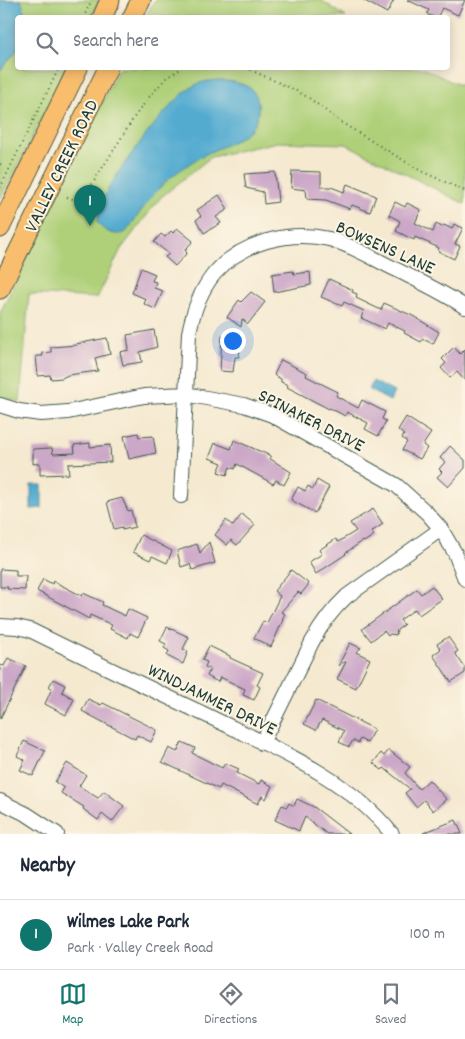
<!DOCTYPE html>
<html lang="en">
<head>
<meta charset="utf-8">
<style>
  body { margin:0; font-family:Dekko,sans-serif; background:#f6f6f7; color:#1f2937 }
  .you { position:absolute; left:232px; top:340px; width:18px; height:18px; margin:-12px; border:4px solid #fff; border-radius:50%; background:#1a73e8; box-shadow:0 0 0 8px #1a73e833 }
  .badge { display:grid; place-items:center; width:32px; height:32px; border-radius:50%; background:#0f766e; color:#fff; font-size:16px; font-weight:700 }
  .pin { position:absolute; translate:-50% -41px; filter:drop-shadow(0 1px 2px #0008) }
  .pin::after { content:''; position:absolute; top:26px; width:18px; height:15px; background:inherit; clip-path:polygon(0 0,100% 0,50% 100%) }
  .list { margin:0; padding:0; list-style:none }
  h2 { display:flex; justify-content:space-between; align-items:center; height:65px; margin:0; padding:0 20px; font-size:21px }
  h2 small { font-size:16px; font-weight:400; color:#747a83 }
  .list li { display:grid; grid-template-columns:32px 1fr auto; gap:15px; align-items:center; box-sizing:border-box; height:70px; padding:0 20px; border-top:1px solid #e0e1e3 }
  .list b { display:block; font-size:19px; white-space:nowrap }
  .list p { margin:0; font-size:16px; white-space:nowrap; color:#747a83 }
  .list em { font-size:16px; font-style:normal; color:#747a83 }
  .icon { flex:none; width:28px; height:28px; fill:none; stroke:currentColor; stroke-width:2; stroke-linecap:round; stroke-linejoin:round }
  .map { position:relative; flex:none; width:465px; height:834px; overflow:hidden }
  .search { position:absolute; background:#fff; box-shadow:0 2px 12px #0003; left:15px; right:15px; top:15px; height:55px; display:flex; align-items:center; gap:12px; box-sizing:border-box; padding:0 18px; border-radius:5px; color:#747a83; font-size:19px }
  .sheet { height:135px; background:#fff }
  nav { display:flex; justify-content:space-around; align-items:center; box-sizing:border-box; height:70px; border-top:1px solid #e0e1e3; background:#fff; font-size:14px; color:#747a83 }
  nav a { display:grid; justify-items:center; gap:2px }
  nav .on { color:#0f766e }
  .map>svg:first-child { display:block }
</style>
</head>
<body>
<div class="map">
<svg width="465" height="834" viewBox="0 0 465 834">
  <rect width="100%" height="100%" fill="#fcf5e5"/>
  <filter id="ink" filterUnits="userSpaceOnUse"><feTurbulence type="fractalNoise" baseFrequency=".02" numOctaves="2"/><feDisplacementMap in="SourceGraphic" scale="10" xChannelSelector="R" yChannelSelector="G"/><feConvolveMatrix kernelMatrix="1 2 1 2 8 2 1 2 1" color-interpolation-filters="sRGB"/></filter>
  <filter id="wash" filterUnits="userSpaceOnUse"><feTurbulence type="fractalNoise" baseFrequency=".0096" numOctaves="4" result="noise"/><feDisplacementMap in="SourceGraphic" scale="20" xChannelSelector="R" yChannelSelector="G"/><feGaussianBlur stdDeviation="1.12" result="paint"/><feColorMatrix in="noise" values="0 0 0 0 0 0 0 0 0 0 0 0 0 0 0 0 0 1.4 0 .05"/><feComposite in="paint" operator="in"/></filter>
  <g filter="url(#wash)">
    <rect width="100%" height="100%" fill="#f5e9d0"/>
    <path fill="#afd079" stroke="#678656" d="M0,0h99l-8,17 -73,1v50h48l-49,100 -17,31z
      M155,0h166l25,17h-201z
      M119,68h304l42,20v116l-119,-60 -69,-2 -66,15 -50,40 -40,52 -24,49 -68,-4 -9,108 -20,-6v-83z"/>
    <path fill="#53abd0" stroke="#397482" d="M0,0h21l5,17 -8,1 -1,32 -17,21z
      M214,80c15,1 37,1 43,18 3,9 1,22 -5,29 -11,14 -35,21 -50,29 -11,6 -22,14 -32,22 -18,15 -30,35 -44,54 -11,5 -22,0 -29,-10 1,-6 2,-14 4,-19 12,-28 68,-104 94,-118 5,-3 13,-4 19,-5z
      M373,381l21,11 -4,9 -21,-11z
      M31,485h11v23l-11,1z"/>
    <g id="blocks">
      <path fill="#cca8c8" d="M363,0h31l-7,13z
        M407,0h58l-7,15 -16,-7 -5,10h-2l-8,-4 2,-4z
        M292,171l29,1v15h10l13,5 3,-8 29,12 -6,16 -18,-7 -2,4 -24,-9 -19,-1 -1,-9 -15,-2z
        M275,172l3,30 -14,2 -1,-12 -17,-4 -2,-14z
        M219,195l9,14 -12,8 5,6 -17,10 -8,-13 5,-4 -4,-6z
        M395,202l10,5 2,-4 14,7 -6,13 18,9 3,-8 6,3 2,-2 8,4 2,-5 9,4 -8,16 5,2 -6,13 -16,-8 1,-3 -24,-11 -1,3 -18,-9 4,-10 -11,-6z
        M177,228l16,13 -8,9 2,3 -12,13 -10,-9 4,-3 -15,-12 7,-8 4,3 6,-6 2,2z
        M141,268l14,6 -3,7 4,1 -2,6 9,3 -8,18 -11,-5 2,-5 -14,-6z
        M293,271l1,3 16,-2 1,13 -37,7 -2,-18z
        M329,279l24,11 -1,2 5,2 -1,4 25,12 3,-7 29,13 26,16 -6,12 -10,-5 -2,3 -17,-9 1,-2 -17,-8 -3,6 -24,-11 3,-7 -20,-9 -2,4 -21,-9z
        M251,292l14,10 -17,22 -6,-5 -1,8 -14,-10 12,-17 2,2z
        M154,330l3,17 -17,5 2,10 -19,3 -3,-13 9,-2 -2,-15z
        M222,336l19,2 -2,19h-4l-2,15 -13,-1z
        M107,338l3,16 -15,4 3,13 -30,4 -6,3 -11,1 -1,-4 -12,1 -2,-20h7l-1,-3 9,-1v-5l26,-2 -1,-1z
        M454,347l6,7 5,-5v32l-8,-9 -7,6 -9,-10 5,-5 -4,-4z
        M281,360l26,13 -1,3 32,16 -2,4 22,12 4,-8 23,12 -3,7 4,2 -8,15 -13,-7 3,-6 -21,-11 -2,4 -15,-8 -1,1 -42,-22 1,-2 -7,-3v-3l-7,-4z
        M406,417l25,16 -8,12 4,3 -7,11 -18,-9 5,-8 -5,-4 2,-3 -6,-5z
        M138,433l1,4 14,-1 3,17 -27,6 -5,-23z
        M234,440l37,16 -2,2 22,14 -7,13 -8,-5 -3,4 -5,-3 -31,-17 -2,5 -5,-2 -3,8 -9,-3 4,-9 -13,-5 6,-15 16,6z
        M90,443v4l20,-2 1,17 -43,2 1,10 -29,1v-12l-7,1v-15l19,-1 1,6 22,-1 -1,-8z
        M450,446l15,14v8l-17,19 -11,-10 5,-5 -3,-3 6,-7 -5,-4z
        M317,480l12,7 -14,26 -24,-13 7,-13 7,4 3,-5 5,3z
        M122,498l6,13 3,-1 4,17 -13,3v-3l-8,2 -7,-27z
        M373,509l10,15 -12,8 3,3 -10,7 -1,-1 -18,12 1,1 -30,20 -7,-12 13,-8 -3,-4 17,-11 2,3 18,-11 -6,-8z
        M242,514l13,11 -18,20 -6,-5 -4,5 -12,-10 11,-15 7,6z
        M141,535l31,16 -5,12 -15,-7 -2,4 -17,-8z
        M209,542l6,21 -23,7 -2,-6 -9,3 -4,-16 20,-7 3,9z
        M0,569l16,1v6h10l-1,14 -18,-1 1,-2h-8z
        M291,570l18,14 -8,10 -3,-2 -17,20 4,2 -3,5 1,1 -12,27 -17,-9 9,-17 4,2 13,-27 -6,-5z
        M43,579l9,5 1,-3 29,15 1,-3 20,9 -1,3 23,11 3,-7 19,9 -9,19 -8,-4 -2,5 -18,-9 2,-4 -22,-10 -1,4 -52,-28z
        M432,586l10,13 -23,16 -4,-6 -15,11 4,5 -7,5 -1,5 -6,-1 -2,2 -4,-5 -13,10 -9,-12 55,-40 4,5z
        M167,627l22,10 -6,12 5,2 -5,13 -16,-8 2,-5 -5,-3 2,-4 -6,-3z
        M448,637l10,14 -3,2 10,15v5l-14,9 -18,-27 8,-6 -4,-5z
        M350,643l11,5 -5,4 14,7 -14,29 -19,-9 9,-17h-2l-6,4z
        M209,646l21,10v2l33,15 -6,12 3,2 -6,13 -11,-5 2,-6 -25,-12 -2,5 -11,-6 3,-7 -5,-2 2,-5 -5,-2z
        M8,658l18,8 -26,53v-54l4,1z
        M53,679l12,6 -3,7 12,7 -8,16 -21,-11 7,-16 -3,-1z
        M88,699l13,6 2,-2 54,27 -6,12 -14,-7 -2,4 -53,-28z
        M316,700l58,29 -7,14 -7,-4 -2,4 -5,-3 -4,7 -10,-5 5,-11 -22,-11 -6,10 -12,-6z
        M24,741l21,10 -12,25 -13,-6 5,-10 -8,-4z
        M182,742l13,6 -3,5 30,15 3,-5 14,6 -2,4 22,11 2,-4 11,6 -6,13 -4,-3 -4,8 -37,-19 -2,4 -57,-27 7,-14 8,4z
        M389,750l21,17 -5,6 14,16 10,-9 17,19 -13,12 -9,-11 -8,7 -11,-14 5,-4 -26,-21 -2,2 -9,-7 8,-10 3,3z
        M67,763l19,12 -7,11 19,12 6,-7 20,15 -12,16 -10,-8 -4,6 -15,-11 1,-2 -23,-14 3,-5 -9,-6z
        M297,799l17,8 35,27h-22l-22,-17 -6,14 -24,-11 7,-15 5,2 2,-4 5,3z
        M456,820l6,14h-39v-1z"/>
    </g>
  </g>
  <g filter="url(#ink)">
    <use href="#blocks" fill-opacity="0" stroke="#3f574b" stroke-width="1"/>
    <g fill="none" stroke-linecap="round" stroke-linejoin="round">
      <defs>
        <path id="minor" d="M0,405l19,6 22,3 27,-2 76,-16 41,-2 59,11 28,10 124,70 31,28 14,16 14,24 10,26
          M181,496l8,-163c4,-21 11,-42 25,-59 27,-32 75,-44 115,-35 23,6 45,20 66,30 24,12 48,23 70,38
          M0,626l17,1 13,3c59,29 118,58 178,86 65,32 138,60 184,118
          M262,743l50,-101c9,-17 20,-32 35,-46l94,-67
          M0,801l28,14 29,19"/>
        <path id="major" d="M102,18l8,-18
          M132,18l9,-18
          M0,228l78,-160
          M0,289l108,-221"/>
      </defs>
      <use href="#minor" stroke="#3f574b" stroke-width="16"/>
      <use href="#major" stroke="#3f574b" stroke-width="21"/>
      <path stroke="#3f574b" stroke-width="2" stroke-dasharray="1 4" stroke-linecap="butt" d="M83,18l9,-18
        M246,68l47,21 16,9 33,25 79,48 44,20
        M0,164l2,1
        M0,188l59,-120
        M67,197l14,5 54,-86 15,-20 16,-18 16,-10"/>
      <use href="#minor" stroke="#fff" stroke-width="14"/>
      <use href="#major" stroke="#f9be6d" stroke-width="19"/>
    </g>
  </g>
  <g text-anchor="middle" stroke-width="4" stroke-linejoin="round" paint-order="stroke">
    <g font-size="19" fill="#1f3d34" stroke="#fcf5e5">
      <text transform="translate(60 165) rotate(-64)" y="7">VALLEY CREEK ROAD</text>
      <text transform="translate(386 246) rotate(24)" y="7">BOWSENS LANE</text>
      <text transform="translate(312 419) rotate(27)" y="7">SPINAKER DRIVE</text>
      <text transform="translate(213 698) rotate(26)" y="7">WINDJAMMER DRIVE</text>
    </g>
  </g>
</svg>
<div class="you"></div>
<div class="pin badge" style="left:90px;top:226px">1</div>
<div class="search"><svg class="icon" aria-label="search" viewBox="0 0 24 24"><circle cx="10" cy="10" r="6"/><path d="M15 15l6 6"/></svg>Search here</div>
</div>
<section class="sheet">
<h2>Nearby<small></small></h2>
<ul class="list">
<li><span class="badge">1</span><div><b>Wilmes Lake Park</b><p>Park · Valley Creek Road</p></div><em>100 m</em></li>
</ul>
</section>
<nav>
<a class="on"><svg class="icon" aria-label="map" viewBox="0 0 24 24"><path d="M3 6l6-2 6 2 6-2v14l-6 2-6-2-6 2zM9 4v14M15 6v14"/></svg>Map</a>
<a><svg class="icon" aria-label="directions" viewBox="0 0 24 24"><path d="M12 3l9 9-9 9-9-9zM9 14v-3h6M13 9l2 2-2 2"/></svg>Directions</a>
<a><svg class="icon" aria-label="saved" viewBox="0 0 24 24"><path d="M7 4h10v16l-5-4-5 4z"/></svg>Saved</a>
</nav>
</body>
</html>
